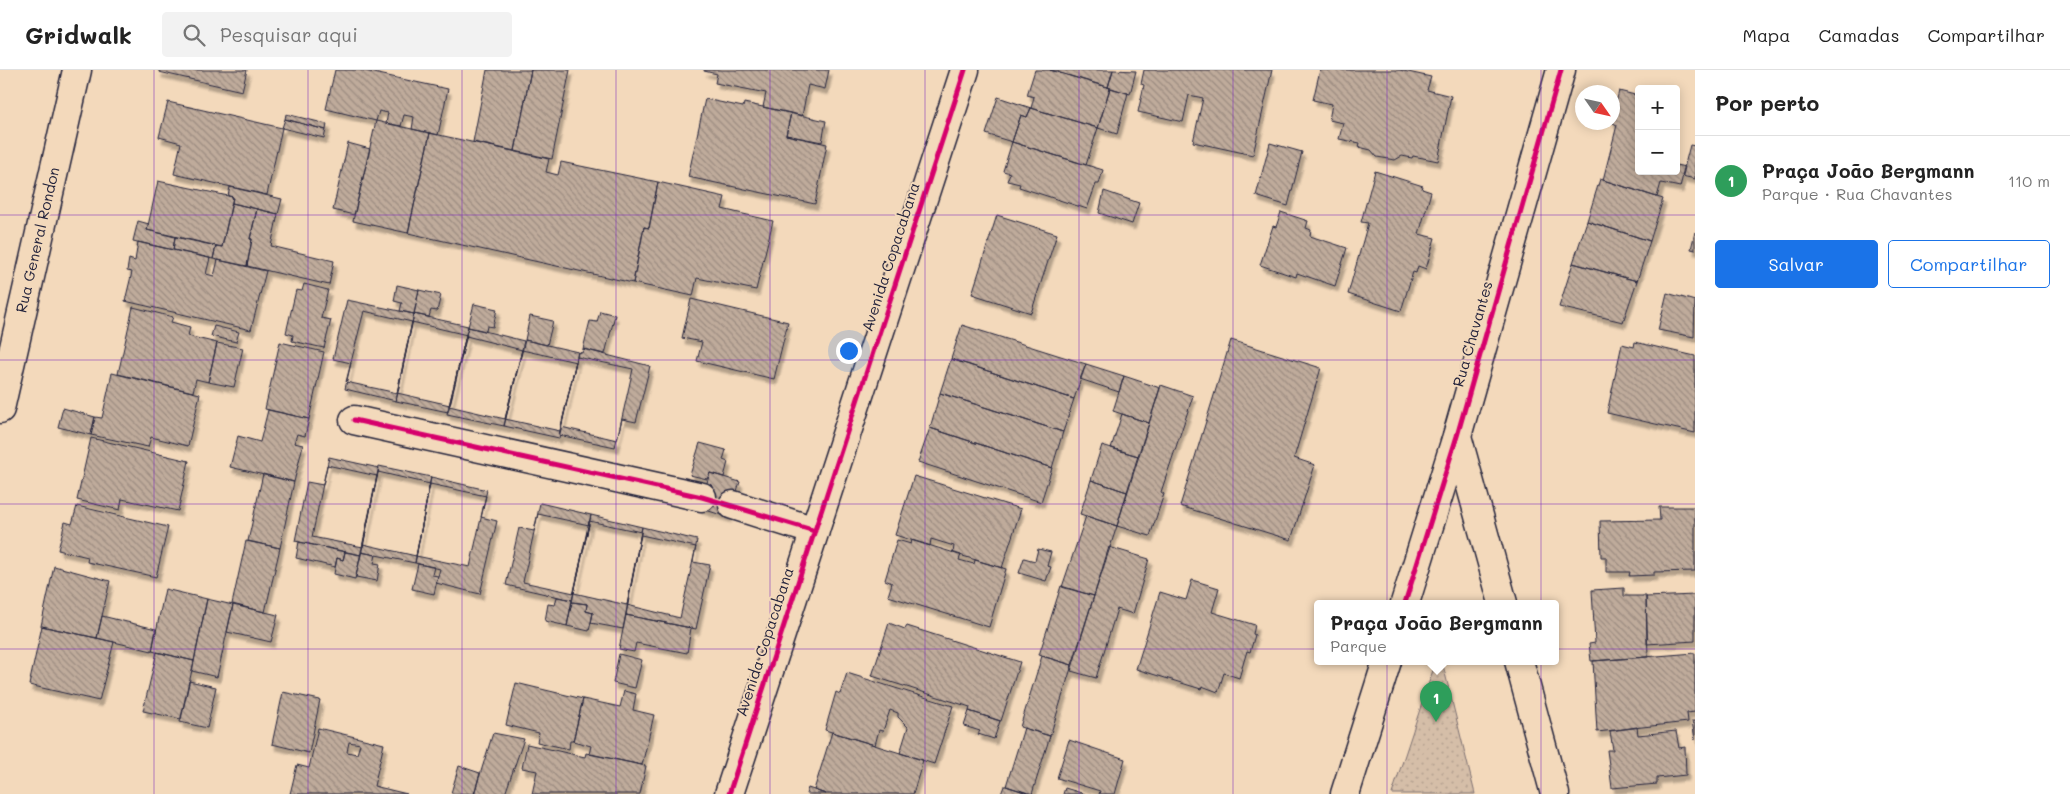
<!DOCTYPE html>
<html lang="pt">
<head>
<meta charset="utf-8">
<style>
  body { margin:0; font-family:Mali,sans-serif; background:#f2f2f2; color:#222 }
  .controls { position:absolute; right:15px; top:15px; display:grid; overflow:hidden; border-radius:5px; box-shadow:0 2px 12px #0003 }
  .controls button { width:45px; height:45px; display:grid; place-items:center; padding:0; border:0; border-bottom:1px solid #e0e0e0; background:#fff; color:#222; font:25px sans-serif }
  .compass { position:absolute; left:1575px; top:15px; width:45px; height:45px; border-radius:50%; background:#fff; box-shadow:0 2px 12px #0003; rotate:124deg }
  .you { position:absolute; left:848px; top:280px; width:18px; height:18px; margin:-12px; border:4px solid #fff; border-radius:50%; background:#1a73e8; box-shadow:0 0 0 8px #1a73e833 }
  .badge { display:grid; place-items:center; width:32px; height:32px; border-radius:50%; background:#1a73e8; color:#fff; font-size:16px; font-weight:700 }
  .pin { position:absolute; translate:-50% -41px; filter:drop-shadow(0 1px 2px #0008) }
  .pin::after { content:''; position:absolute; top:26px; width:18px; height:15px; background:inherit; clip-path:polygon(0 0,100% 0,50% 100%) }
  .popup { position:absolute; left:1314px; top:530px; width:245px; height:65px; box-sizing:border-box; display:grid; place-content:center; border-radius:5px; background:#fff; filter:drop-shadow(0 1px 4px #0005); font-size:16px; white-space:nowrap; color:#767676 }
  .popup b { font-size:19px; color:#222 }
  .popup::after { content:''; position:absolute; left:50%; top:100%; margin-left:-10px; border:10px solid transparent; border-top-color:#fff }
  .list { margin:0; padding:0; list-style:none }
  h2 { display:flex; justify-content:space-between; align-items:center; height:65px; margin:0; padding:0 20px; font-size:21px }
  h2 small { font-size:16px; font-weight:400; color:#767676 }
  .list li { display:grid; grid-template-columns:32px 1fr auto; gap:15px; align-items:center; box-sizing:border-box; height:90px; padding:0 20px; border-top:1px solid #e0e0e0 }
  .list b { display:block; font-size:19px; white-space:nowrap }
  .list p { margin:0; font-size:16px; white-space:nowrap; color:#767676 }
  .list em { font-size:16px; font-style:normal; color:#767676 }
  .actions { display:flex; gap:10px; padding:15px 20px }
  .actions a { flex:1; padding:11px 0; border:1px solid #1a73e8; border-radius:5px; text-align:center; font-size:18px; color:#1a73e8 }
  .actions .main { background:#1a73e8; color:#fff }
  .icon { flex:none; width:28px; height:28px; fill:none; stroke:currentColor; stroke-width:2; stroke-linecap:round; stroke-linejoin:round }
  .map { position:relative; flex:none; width:1695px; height:724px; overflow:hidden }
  header { display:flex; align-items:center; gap:30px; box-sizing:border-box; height:70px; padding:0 25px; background:#fff; border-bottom:1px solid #e0e0e0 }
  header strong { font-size:24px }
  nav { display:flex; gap:28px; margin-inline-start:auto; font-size:18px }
  .search { width:350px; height:45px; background:#f2f2f2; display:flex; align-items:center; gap:12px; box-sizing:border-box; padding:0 18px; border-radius:5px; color:#767676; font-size:19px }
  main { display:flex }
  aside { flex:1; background:#fff }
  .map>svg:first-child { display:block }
</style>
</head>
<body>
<header>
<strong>Gridwalk</strong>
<div class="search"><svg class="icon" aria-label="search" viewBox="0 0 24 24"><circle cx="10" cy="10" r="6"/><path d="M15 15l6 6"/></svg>Pesquisar aqui</div>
<nav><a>Mapa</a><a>Camadas</a><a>Compartilhar</a></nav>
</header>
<main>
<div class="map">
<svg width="1695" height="724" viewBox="0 0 1695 724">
  <defs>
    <pattern id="park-dots" width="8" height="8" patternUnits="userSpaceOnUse" patternTransform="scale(1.25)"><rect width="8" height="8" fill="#d5bea8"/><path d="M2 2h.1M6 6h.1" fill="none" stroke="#b7a392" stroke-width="1.8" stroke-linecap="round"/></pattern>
    <pattern id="building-back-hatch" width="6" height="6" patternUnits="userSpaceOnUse" patternTransform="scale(1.25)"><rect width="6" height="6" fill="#bfab9b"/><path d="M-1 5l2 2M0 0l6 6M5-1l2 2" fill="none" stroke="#9b8b80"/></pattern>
    <filter id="shadow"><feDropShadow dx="3" dy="5.5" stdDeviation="1" flood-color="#0004"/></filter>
  </defs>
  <rect width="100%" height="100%" fill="#f3d9bb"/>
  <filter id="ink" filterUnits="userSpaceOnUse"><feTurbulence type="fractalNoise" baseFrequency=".02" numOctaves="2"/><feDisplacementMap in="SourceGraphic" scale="10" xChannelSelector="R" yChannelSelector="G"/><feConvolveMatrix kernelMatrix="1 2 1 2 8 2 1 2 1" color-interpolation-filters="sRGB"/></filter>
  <g filter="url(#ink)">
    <path fill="url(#park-dots)" stroke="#7c7072" d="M1436,591h6l33,133h-83z"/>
    <path fill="url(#building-back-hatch)" stroke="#22223b" fill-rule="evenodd" filter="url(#shadow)" d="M159,0h88l-5,21 -83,-19z
      M335,0h25l88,19 -10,46 -26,-6 2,-12 -10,-2 -3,11 -15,-3 2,-10 -9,-2 -3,10 -50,-12z
      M487,0h44l-16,81 -42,-9z
      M531,0h39l-18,89 -37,-8z
      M704,0h125l-4,19 -17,-4 -6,31 -39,-9 3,-14 -51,-10 2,-9 -13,-3z
      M1035,0h15l60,18 -12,40 -67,-20 3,-11 -7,-2z
      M1050,0h63l-5,17z
      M1113,0l23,1 -6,23 -22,-7z
      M1144,0h128l-19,85 -60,-13 10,-44 -14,-3 -6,27 -45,-10 6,-27 -3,-1z
      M1320,0h79l32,7 -4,13 24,6 -13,65 -25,-5 -1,2 -10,-2 -7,4 -18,-3 -6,-7 -12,-3 1,-4 -21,-4 4,-16 -14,-3 3,-16 -19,-4z
      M1110,18l18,5 -11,41 -19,-6z
      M1619,21l20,5v75h37v-6l9,2 -5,20 -19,-4 -4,14 -54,-17 14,-55 -6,-3z
      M998,27l33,11 -4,9 -6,-2 -9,27 -26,-8z
      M705,29l38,8 1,-4 47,10 -5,22 41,9 -12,60 -127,-27z
      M168,32l114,26 -15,67 -93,-21 7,-31 -22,-6z
      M1031,38l67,20 -12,37 -74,-23 9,-27 6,2z
      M791,43l35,8 -4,21 -36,-7z
      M286,44l41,10 -1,6 -41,-11z
      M285,49l41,11 -2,8 -42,-10z
      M376,51l54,12 -22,100 -55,-12z
      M430,63l119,26 -3,13 12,3 3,-13 97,20 -9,46 -5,-1 -11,56 -225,-50z
      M1012,72l91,28 -4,14h-3l-9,25 -68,-22 1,-3 -13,-3 3,-8 -7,-2z
      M348,73l22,6 -16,66 -21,-5z
      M1270,73l32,9 -14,54 -32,-10z
      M1690,75l5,1v33l-13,-3z
      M1375,101l48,15 -1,3 9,3 -12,42 16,4 -9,31 -8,-3 -2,7 -3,-1 -12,39 -53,-17 20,-71 -7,-1z
      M1600,109l63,20 -13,42 -63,-20z
      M158,111l75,16 -11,50 -75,-17z
      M658,112l67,15 -3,12 51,12 -17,69 -59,-12 -4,18 -60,-13 11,-56 5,1z
      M230,117l52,12 -4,15 -46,-11 1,-6 -5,-1z
      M1104,121l35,12 -7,21 -33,-11z
      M232,133l25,6 -7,30h2l-5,27 -34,-7 3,-13 6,1z
      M257,139l21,5 -7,32 63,15 -5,24 -82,-19 5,-27h-2z
      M1281,142l27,9 -2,7 5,2 -1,6 37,12 -12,38 -38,-13 -1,4 -36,-12 13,-39 3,1z
      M997,145l60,19 -26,79 -59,-19z
      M138,151l11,3 -2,6 28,7 -2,13 -40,-9z
      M1587,151l63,20 -13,40 -64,-18z
      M1695,162v18l-4,-1z
      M175,167l41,9 -3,13 -40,-9z
      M138,172l72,16 -4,16 8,2 4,-16 48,11 -15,59 -126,-29 7,-29 -5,-1 2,-12 6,2z
      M1573,193l64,18 -14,41 -64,-15z
      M304,214l24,6 -7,28 10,2 -7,28 -32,-7 1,-6 -7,-2 10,-43 6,1z
      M397,215l22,5 -5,24 -14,-3 2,-8 -8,-2z
      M419,220l22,5 -4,16 -6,-1 -2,7 -15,-3z
      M1667,223l28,8 -1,36 -36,-7z
      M691,229l97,23 -14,57 -77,-18 5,-19 -20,-4z
      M347,230l67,14 -18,87 -51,-12 6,-26 -18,-4z
      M474,234l23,5 -4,18 -6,-1 -1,5 -18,-4z
      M133,237l40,10 -2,5 19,5 -2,9 29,7 -9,39 -12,-3 -3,13 -75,-18z
      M364,241l48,11 -15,71 -51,-11z
      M600,241l15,4 -10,39 -22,-5 7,-28 7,1z
      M414,244l54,12 -20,86 -52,-11z
      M530,246l23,5 -6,24 -22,-5z
      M412,252l55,13 -17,70 -53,-12z
      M962,255l124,39 -12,35 -123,-40z
      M214,256l25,6 -3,10 -25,-6z
      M468,257l56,14 -20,85 -57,-12z
      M466,266l56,14 -17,69 -56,-13z
      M525,270l53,12 -19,86 -55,-12z
      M1231,270l90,28 -27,90 21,7 -24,75 -111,-34z
      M280,272l44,10 -15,67 -44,-10z
      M1635,272l60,14v77l-88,-20 15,-69 12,3z
      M217,273l26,5 -9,39 -26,-5z
      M583,279l67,17 -14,56 -14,-3 -7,28 -56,-12 18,-78 1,-5 4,1z
      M522,280l54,12 -16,69 -55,-12z
      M577,287l56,12 -16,71 -56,-13z
      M951,289l123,40 -11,33 -123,-39z
      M1086,294l38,12 -5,16 -39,-13z
      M112,303l88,21 -12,52 -37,-9 -3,10 -57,-12 4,-18 7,1z
      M1124,306l36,12 -11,35 -36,-12z
      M1161,315l32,11 -32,96 3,2 -14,42 -33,-10z
      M940,323l123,39 -11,36 -122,-40z
      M63,338l32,9 -4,18 -33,-8z
      M268,340l41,9 -4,17 -8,-2 -3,9 9,2 -9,37 -64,-15 8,-31 22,6z
      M1122,344l27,9 -11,33 -27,-8z
      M930,358l122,40 -11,34 -123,-40z
      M91,368l98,23 -11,50 -56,-12 -2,11 -43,-10z
      M700,373l26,7 -3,10 5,2 -4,15 -14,-4 -3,6 -17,-4z
      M1102,375l36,11 -11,36 -36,-12z
      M329,387l50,11 -18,87 -66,-14 12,-59 16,3z
      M327,395l50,11 -14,71 -51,-10z
      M379,396l52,11 -16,86 -54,-11z
      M378,402l52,12 -14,72 -53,-12z
      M710,403l30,9 -12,35 -29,-9z
      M263,404l31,8 -14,66 -32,-7z
      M914,406l107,33 -19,59 -49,-15 1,-7 -23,-7 -1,7 -35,-11z
      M431,407l56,13 -6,27 16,4 -17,73 -44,-11 4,-14 -25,-6z
      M1091,410l36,12 -10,34 -37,-12z
      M430,414l56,12 -16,71 -54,-11z
      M540,433l51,12 -19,85 -66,-15 13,-57 15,3z
      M77,436l91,21 -12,50 -69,-15 1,-5 -30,-7 7,-28 7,2z
      M1659,437h36v64l-41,1v3l-25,1 1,-4h-24v-15h-5l-1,-36 60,-1z
      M538,444l51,11 -15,68 -51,-11z
      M591,445l51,12 -19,102 -32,-6 2,-10 -7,-2 1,-7 -15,-2z
      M1086,446l31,10 -23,70 -32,-9z
      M589,451l52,11 -14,73 -53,-12z
      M642,457l55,13 -4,22 17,3 -14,64 -70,-14z
      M641,465l55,12 -16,71 -53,-13z
      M897,470l14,4 1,-4 49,15 -2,5 15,4 1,-4 31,9 -17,58 -101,-31 4,-13 -7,-3z
      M246,471l34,7 -15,64 -33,-8z
      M299,472l46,10 -2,8 -6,-2 -2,9 -39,-9z
      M1109,477l40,12 -16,55 -16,-5 -21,69 -25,-7z
      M1038,479l13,3 -4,14 4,1 -5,14 -27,-8 5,-15 11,3z
      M345,482l16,3 -6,24 -21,-5 3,-16 6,2z
      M361,482l15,3 -2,8 6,1 -3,17 -21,-4z
      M418,494l16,3 -2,8 6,1 -4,18 -22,-5z
      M54,496l56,15 -13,57 -56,-12z
      M1192,510l27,8 -7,24 43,13 -2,9 2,1 -5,17 -3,-1 -8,27 -15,-5 -6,19 -16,-6 -1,3 -65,-20 24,-77 26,8z
      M1061,516l33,10 -22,69 -33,-10z
      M1624,518v8h22l2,61 -57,4 -2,-17 6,-1 -3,-53z
      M165,519l42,10 -13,62 -42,-10z
      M1695,525v46l-48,3 -1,-47z
      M557,527l15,3 -5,26 -22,-5 3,-17 7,1z
      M207,529l26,6 -16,72 -25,-6z
      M572,532l15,2 -1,7 7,2 -4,18 -22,-5z
      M233,535l45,10 -7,27 -44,-10z
      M626,545l65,13 -4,25 -51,-10 -2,9 -15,-3z
      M102,546l54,13 -4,22 -55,-13z
      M889,553l16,6 2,-3 113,36 -19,59 -32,-10 1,-4 -98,-31z
      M42,556l72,16 -15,59 -70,-16z
      M157,582l37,9 -13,58 -38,-8z
      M1695,583v59l-8,1 1,9 -91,10 -4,-71z
      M619,584l23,6 -7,28 -22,-5z
      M1042,586l30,9 -22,71 -30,-9z
      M847,603l106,33 -19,58 -34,-11 8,-26 -10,-10v-4l-8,-3 -7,21 -4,-1 -4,15 -50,-15 11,-38 4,2z
      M189,611l27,6 -9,41 -27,-6z
      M516,613l67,16 -10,42h-3l-1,8 -32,-7 2,-9 -33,-8z
      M624,621l12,3 -3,16 21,5 -12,50 -53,-11 2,-8 -18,-5 10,-42 37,8z
      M283,622l37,8 -11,53 -37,-9z
      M969,641l31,10 -6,18 -16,-5 2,-3 -16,-5z
      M1692,651h3v19z
      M1637,657l1,8 38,-4 3,17 6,-1 1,28 -29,3v6l-45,4 -5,-38h6l-3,-19z
      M318,658l66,16 -10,42 33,8h-117l7,-29 12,3zM349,672l11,2 -3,10 -10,-2z
      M1024,658l26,8 -18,58 -26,-8z
      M832,662l91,28 -10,34h-87l-12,-4z
      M493,663l31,6 -19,55h-31z
      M1069,670l56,19 -10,35h-16l1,-3 -43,-13z
      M527,674l58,13 1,-4 60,13 -6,28h-108l5,-23 -15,-3z
      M459,696l21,7 -6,21 -23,-1z
      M1004,716h2l24,8h-29z
      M808,718l18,6h-20z
      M1065,718l20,6h-22z"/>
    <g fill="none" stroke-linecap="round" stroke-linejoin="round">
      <defs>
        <path id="minor" d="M0,339l77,-339
          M354,350l348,77
          M1457,366l46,167
          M733,435l82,26
          M1405,533l52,-167 104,-366
          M1519,591l36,133
          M729,724l236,-724
          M1345,724l42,-133"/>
      </defs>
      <use href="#minor" stroke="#22223b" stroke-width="31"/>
      <use href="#minor" stroke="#f3d9bb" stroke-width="28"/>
      <defs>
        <path id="cycleway" d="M354,350l348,77 113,34
          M1405,533l52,-167 104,-366
          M729,724l236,-724"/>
      </defs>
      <use href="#cycleway" stroke="#f3d9bb" stroke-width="8"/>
      <use href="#cycleway" stroke="#d6006c" stroke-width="5"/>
    </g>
  </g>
  <path fill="none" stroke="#7b2cbf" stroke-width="1" stroke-opacity="0.55" d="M154,0v724M308,0v724M462,0v724M616,0v724M770,0v724M925,0v724M1079,0v724M1233,0v724M1387,0v724M1541,0v724M0,145h1695M0,290h1695M0,434h1695M0,579h1695"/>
  <g text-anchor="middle" stroke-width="4" stroke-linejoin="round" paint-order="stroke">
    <g font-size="15" fill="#22223b" stroke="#f3d9bb">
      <text transform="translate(38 170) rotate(-77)" y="5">Rua General Rondon</text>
      <text transform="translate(891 187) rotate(-72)" y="5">Avenida Copacabana</text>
      <text transform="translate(1473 264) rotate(-74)" y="5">Rua Chavantes</text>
      <text transform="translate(765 572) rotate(-72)" y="5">Avenida Copacabana</text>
    </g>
  </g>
</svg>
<div class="controls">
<button>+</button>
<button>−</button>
</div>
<svg class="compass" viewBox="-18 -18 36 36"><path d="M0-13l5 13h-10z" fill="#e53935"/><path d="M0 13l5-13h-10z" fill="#767676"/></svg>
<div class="you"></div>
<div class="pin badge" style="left:1436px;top:652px;background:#2e9e5b">1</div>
<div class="popup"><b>Praça João Bergmann</b>Parque</div>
</div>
<aside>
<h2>Por perto<small></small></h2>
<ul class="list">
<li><span class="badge" style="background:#2e9e5b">1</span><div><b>Praça João Bergmann</b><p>Parque · Rua Chavantes</p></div><em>110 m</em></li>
</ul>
<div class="actions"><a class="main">Salvar</a><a>Compartilhar</a></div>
</aside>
</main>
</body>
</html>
